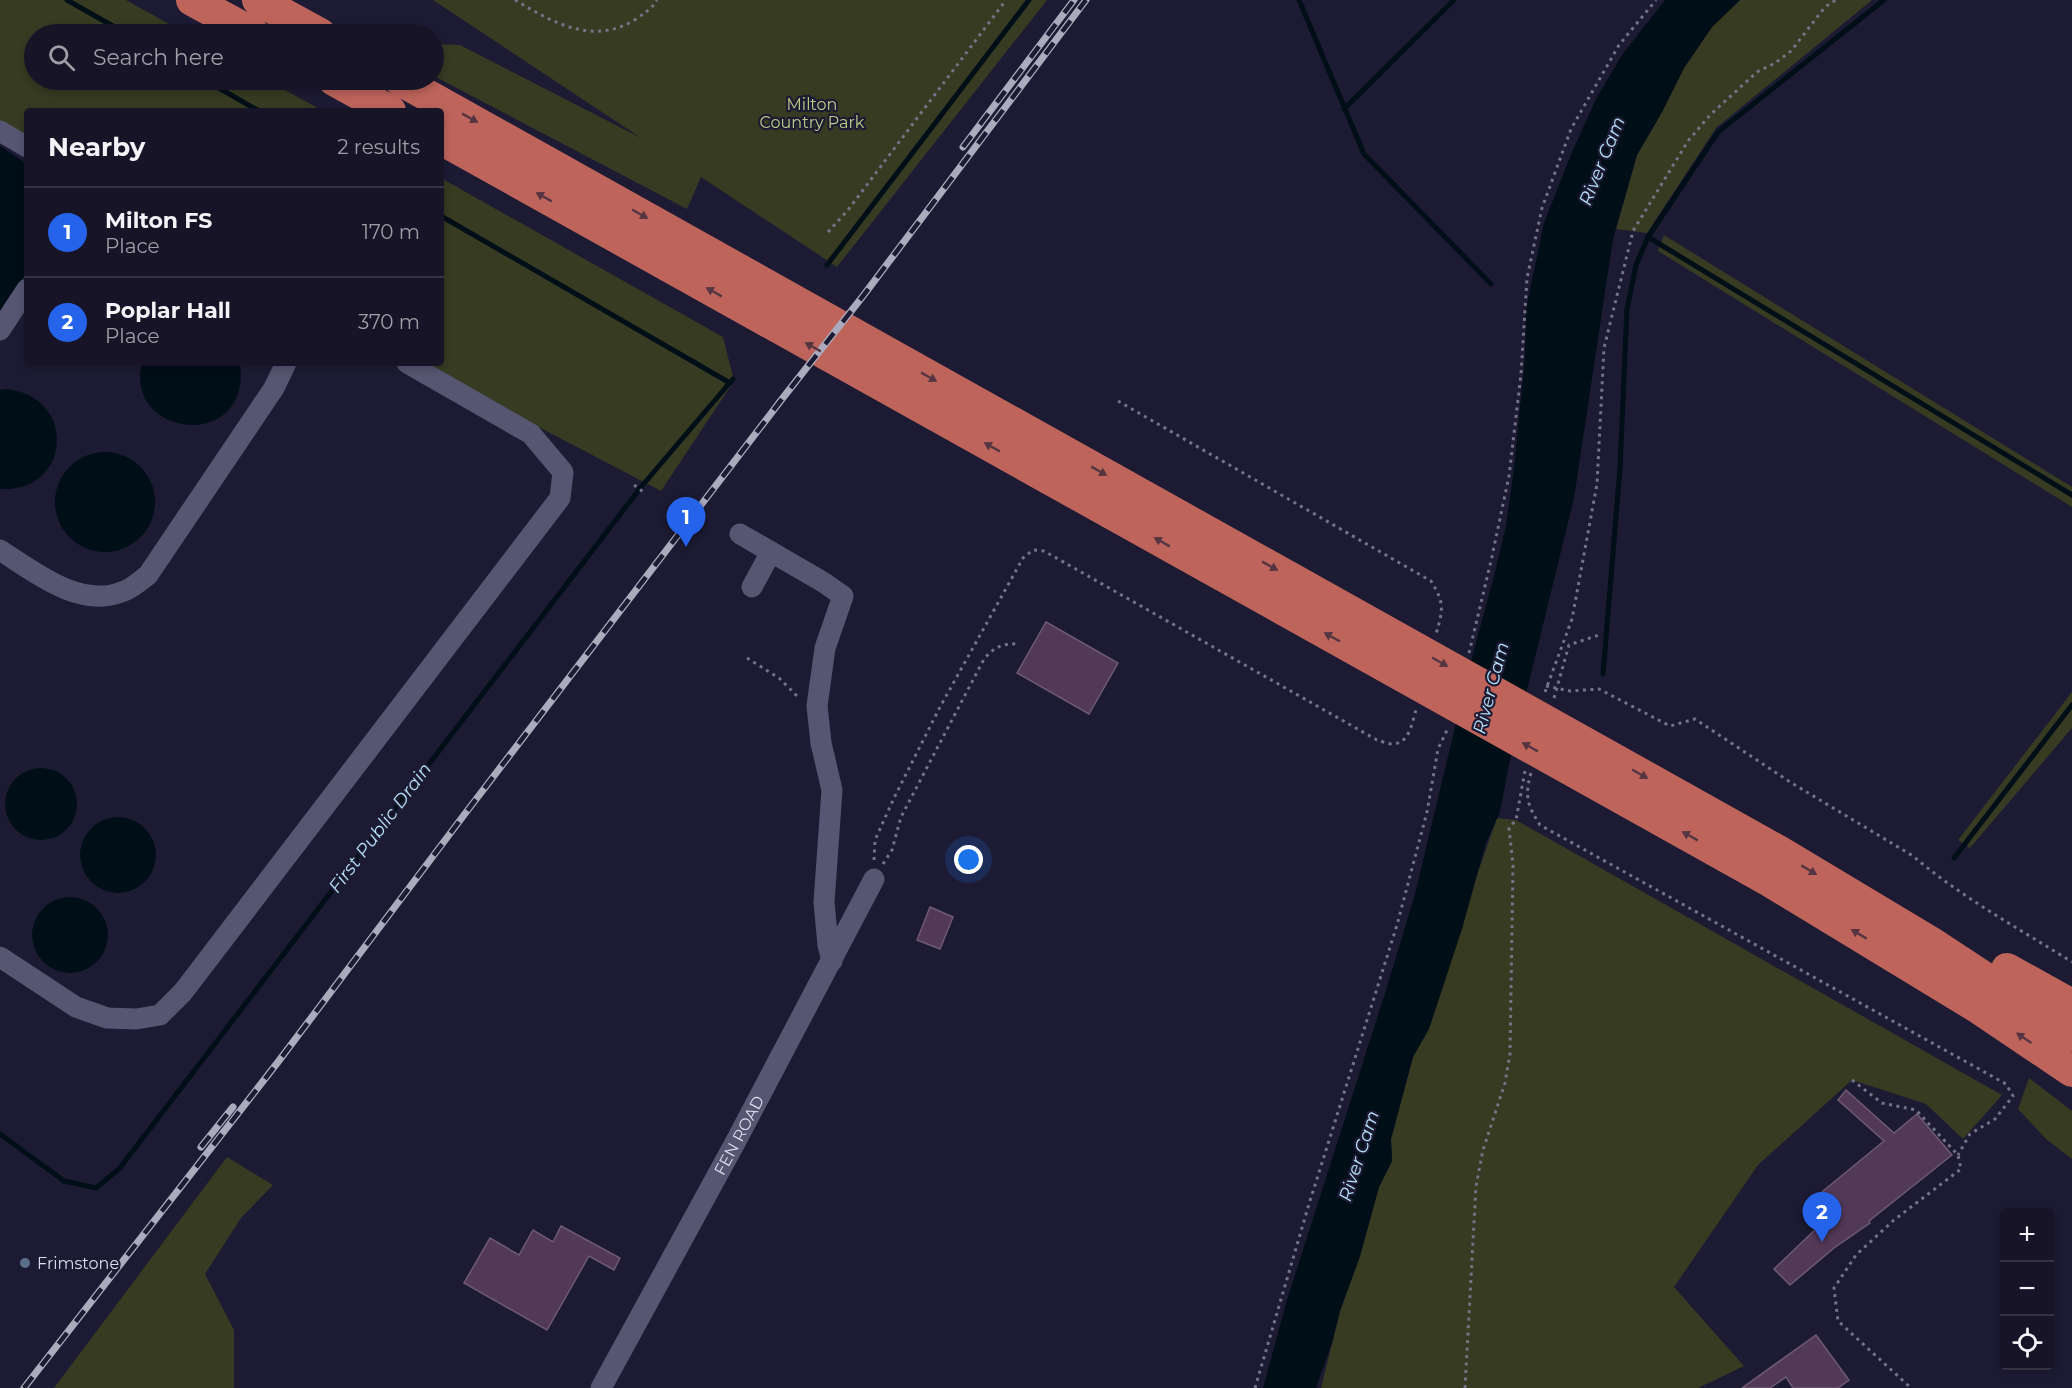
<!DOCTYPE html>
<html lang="en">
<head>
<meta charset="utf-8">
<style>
  body { margin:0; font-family:Montserrat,sans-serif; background:#232132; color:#f1f3f6 }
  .controls { position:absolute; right:18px; bottom:18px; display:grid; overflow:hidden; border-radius:6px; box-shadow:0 3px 9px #0003 }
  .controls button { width:54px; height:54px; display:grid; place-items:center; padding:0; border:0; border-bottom:2px solid #353343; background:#161426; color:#f1f3f6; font:30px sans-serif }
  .you { position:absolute; left:969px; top:860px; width:21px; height:21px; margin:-15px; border:4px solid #fff; border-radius:50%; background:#1a73e8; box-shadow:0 0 0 9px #1a73e833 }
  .badge { display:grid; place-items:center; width:39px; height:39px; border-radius:50%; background:#2563eb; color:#fff; font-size:20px; font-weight:700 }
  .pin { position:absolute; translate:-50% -50px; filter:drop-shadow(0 2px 3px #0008) }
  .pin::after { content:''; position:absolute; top:32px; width:21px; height:18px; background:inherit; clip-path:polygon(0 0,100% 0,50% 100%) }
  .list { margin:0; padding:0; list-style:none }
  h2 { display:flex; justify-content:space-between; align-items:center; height:78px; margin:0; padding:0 24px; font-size:26px }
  h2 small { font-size:20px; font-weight:400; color:#9e9ea7 }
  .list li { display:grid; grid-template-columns:39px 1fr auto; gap:18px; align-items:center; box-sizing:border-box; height:90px; padding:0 24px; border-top:2px solid #353343 }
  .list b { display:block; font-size:22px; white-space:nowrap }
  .list p { margin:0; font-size:20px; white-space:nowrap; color:#9e9ea7 }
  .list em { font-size:20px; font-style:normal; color:#9e9ea7 }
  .icon { flex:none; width:33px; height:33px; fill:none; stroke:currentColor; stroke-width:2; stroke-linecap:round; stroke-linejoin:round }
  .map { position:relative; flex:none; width:2072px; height:1388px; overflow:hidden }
  .search { position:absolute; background:#161426; box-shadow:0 3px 9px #0003; left:24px; top:24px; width:420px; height:66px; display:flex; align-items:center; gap:15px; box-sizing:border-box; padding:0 21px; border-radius:33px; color:#9e9ea7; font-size:22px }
  .panel { position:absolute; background:#161426; box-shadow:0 3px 9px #0003; left:24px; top:108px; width:420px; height:258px; border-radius:6px }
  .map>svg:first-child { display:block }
</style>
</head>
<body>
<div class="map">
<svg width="2072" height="1388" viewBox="0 0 2072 1388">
  <rect width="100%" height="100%" fill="#1d1b33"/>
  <path fill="#363b22" d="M0,0h126l61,34h-153v46h233l56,31h-296v29l-27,-15z
    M433,0h614l-210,267 -136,-90 -14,32 -253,-133v-32l26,1 181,93z
    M1740,0h132l-156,128 -69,105 -31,-4 21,-74 25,-43 22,-44 28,-41z
    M441,178l282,159 11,44 -73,110 -245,-128h25z
    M1664,235l408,252v20l-414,-256z
    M2072,692v36l-102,120 -12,-8z
    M1497,818l19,2 486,275 -39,44 -37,-35 -74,-24 -94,85 -84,122 70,79 -46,22h-377l19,-77 20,-55 19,-69 13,-26 -1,-22 22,-82z
    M2029,1078l43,33v48l-25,-19 -29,-31z
    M227,1157l46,28 -32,33 -36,56 29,56v58h-180z"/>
  <path fill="#000e18" d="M1665,0h75l-28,27 -28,41 -22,44 -25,43 -24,84 -39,259 -65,266 -9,48 -14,31 -24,86 -33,100 -16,28 -22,82 1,22 -13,26 -19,69 -20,55 -8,32 -16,45h-53l24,-88 99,-310 29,-96 55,-229 24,-89 12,-50 8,-58 11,-112 1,-47 18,-86 28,-71 24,-53 26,-44z
    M0,146l27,18v108l-27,41z
    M142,363h98c12,90 -117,75 -98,0z
    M5,389c73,6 67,104 -5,100v-99z
    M55 502a50 50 0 1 1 100 0a50 50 0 1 1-100 0Z
    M5 804a36 36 0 1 1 72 0a36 36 0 1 1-72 0Z
    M80 855a38 38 0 1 1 76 0a38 38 0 1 1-76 0Z
    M32 935a38 38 0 1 1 76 0a38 38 0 1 1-76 0Z"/>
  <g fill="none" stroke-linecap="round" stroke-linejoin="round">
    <path stroke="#000e18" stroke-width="5" d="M67,0l60,34
      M1299,0l65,154 127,130
      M205,80l54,31
      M1344,109l110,-109
      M441,216l289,167
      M1648,237l424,258
      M827,265l202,-265
      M1603,674l17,-206 7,-159 9,-44 12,-28 70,-105 166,-132
      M1954,858l118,-153
      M0,1134l64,47 32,7 23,-19 522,-682 92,-108"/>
  </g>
  <path fill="#533958" stroke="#6e5a72" stroke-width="1.5" d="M1046,622l72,41 -29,51 -72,-41z
    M930,907l23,10 -13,32 -23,-9z
    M1846,1090l48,43 23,-19 35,41 -83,66 1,2 -36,25 -44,37 -16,-16 47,-45 -15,-19 78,-64 -46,-41z
    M561,1226l59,32 -6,12 -25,-14 -42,74 -83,-47 26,-45 29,17 14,-25 20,12z
    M1816,1335l33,45 -11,8h-45l-7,-11 -16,11h-28z"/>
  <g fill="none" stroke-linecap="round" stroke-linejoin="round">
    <path stroke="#747387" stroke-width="3" stroke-dasharray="3 4.5" stroke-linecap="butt" d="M515,0c37,22 76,45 118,21 10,-7 18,-11 24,-21
      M828,232l20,-22 158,-210
      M1118,401l313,180c14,22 12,29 5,53
      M634,485l12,9
      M1469,653l22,-92 18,-85 12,-102 6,-96 15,-70 29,-79 48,-84 37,-45
      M747,658l32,20 21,21
      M1546,686l24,5 29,-2 71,37 25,-7 95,63 123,74c48,41 105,72 159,106
      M1545,692l27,-73 25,-135 7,-136 29,-117 55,-90 22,-26 47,-43 18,-9 16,-12 34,-44 11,-7
      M1554,698l15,-53 33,-11
      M1531,773c-7,24 -3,33 9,52l466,259 7,12 -18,23 -25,15 -12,21
      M874,860l1,-20 19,-42 46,-91 83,-149 10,-8 11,1 333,189c4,1 11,4 15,4 18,0 20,-22 24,-34
      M883,864l9,-14 9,-33 83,-158c9,-11 19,-16 33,-15
      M1852,1080l30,23 34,7 42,45 3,14 -67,51 -38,35 -22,33 4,33 73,67
      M1255,1388l54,-184 88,-279 30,-113 11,-63 10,-21
      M1465,1388l11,-202 7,-36 22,-67 5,-29 3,-189 -4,-37 7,-8 9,-49"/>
    <g stroke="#575672" stroke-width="21">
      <path d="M0,131l27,16"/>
      <path d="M0,330l27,-41"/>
      <path d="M740,534l83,48 20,14 -18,52 -8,58 4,37 11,47 -8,112 4,43 4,16"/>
      <path d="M0,550c34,22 81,60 124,41 9,-3 17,-11 24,-16l126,-187 12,-25"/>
      <path d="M752,587l19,-35"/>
      <path d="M0,957l76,50 31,11 29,1 24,-4 23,-23 377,-494 3,-26 -32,-38 -124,-71"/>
      <path id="s1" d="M601,1388l135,-247 138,-262"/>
    </g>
    <path stroke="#be645b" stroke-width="32" d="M192,0l62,34
      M258,0l62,34
      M334,80l56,31
      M400,80l1380,772 150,90 142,93
      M441,139l1327,741 209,127 95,64
      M2007,969l65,36"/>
    <defs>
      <path id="rail" d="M963,147l111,-147
        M201,1147l32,-40
        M24,1388l254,-326 186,-247 318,-416 81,-103 223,-296"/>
    </defs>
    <use href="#rail" stroke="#acabbd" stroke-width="7"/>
    <use href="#rail" stroke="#1d1b33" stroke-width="4.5" stroke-dasharray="14" stroke-linecap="butt"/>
  </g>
  <defs><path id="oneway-solid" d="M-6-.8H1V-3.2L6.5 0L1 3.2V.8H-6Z" transform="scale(1.5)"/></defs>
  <g fill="#553541">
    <use href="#oneway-solid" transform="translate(470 118) rotate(29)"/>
    <use href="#oneway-solid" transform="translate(544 197) rotate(-151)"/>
    <use href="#oneway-solid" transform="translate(640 214) rotate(29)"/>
    <use href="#oneway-solid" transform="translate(714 292) rotate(-151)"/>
    <use href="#oneway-solid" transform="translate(813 347) rotate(-151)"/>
    <use href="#oneway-solid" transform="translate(929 377) rotate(29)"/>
    <use href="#oneway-solid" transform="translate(992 447) rotate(-151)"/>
    <use href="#oneway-solid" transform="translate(1099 471) rotate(29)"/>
    <use href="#oneway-solid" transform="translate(1162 542) rotate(-151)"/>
    <use href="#oneway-solid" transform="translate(1270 566) rotate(29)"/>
    <use href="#oneway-solid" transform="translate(1332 637) rotate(-151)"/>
    <use href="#oneway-solid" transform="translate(1440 662) rotate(29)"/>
    <use href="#oneway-solid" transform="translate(1530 747) rotate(-151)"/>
    <use href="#oneway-solid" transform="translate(1640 774) rotate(29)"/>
    <use href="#oneway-solid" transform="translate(1690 836) rotate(-151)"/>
    <use href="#oneway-solid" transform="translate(1809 870) rotate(31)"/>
    <use href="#oneway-solid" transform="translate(1859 934) rotate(-149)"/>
    <use href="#oneway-solid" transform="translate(2024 1038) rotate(-146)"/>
  </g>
  <circle fill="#5c6f8a" stroke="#1d1b33" stroke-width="2" cx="25" cy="1263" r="6"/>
  <g text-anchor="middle" stroke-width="4.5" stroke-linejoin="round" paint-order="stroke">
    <g font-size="16" fill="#bfcd88" stroke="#1d1b33">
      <text x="812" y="110">Milton<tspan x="812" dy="18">Country Park</tspan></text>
    </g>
    <g font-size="16" fill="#dcdcec" stroke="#1d1b33">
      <text dy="6" stroke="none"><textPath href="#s1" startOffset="288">FEN ROAD</textPath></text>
    </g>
    <g font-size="16" fill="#dcdcec" stroke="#1d1b33" text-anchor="start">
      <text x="37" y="1269">Frimstone</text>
    </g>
    <g font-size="18" font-style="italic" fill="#b5e1f8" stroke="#1d1b33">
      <text transform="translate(1602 161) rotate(-68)" y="6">River Cam</text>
      <text transform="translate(1491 688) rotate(-75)" y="6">River Cam</text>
      <text transform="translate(380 828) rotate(-53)" y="6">First Public Drain</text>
      <text transform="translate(1359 1156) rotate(-72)" y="6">River Cam</text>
    </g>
  </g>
</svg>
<div class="controls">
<button>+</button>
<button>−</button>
<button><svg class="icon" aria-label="locate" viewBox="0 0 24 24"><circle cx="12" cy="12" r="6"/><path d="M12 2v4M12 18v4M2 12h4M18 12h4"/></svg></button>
</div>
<div class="you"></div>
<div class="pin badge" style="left:686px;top:547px">1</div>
<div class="pin badge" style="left:1822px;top:1242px">2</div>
<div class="search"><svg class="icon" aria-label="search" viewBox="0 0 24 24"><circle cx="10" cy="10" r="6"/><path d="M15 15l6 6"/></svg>Search here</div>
<section class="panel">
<h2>Nearby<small>2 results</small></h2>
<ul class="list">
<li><span class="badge">1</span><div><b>Milton FS</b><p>Place</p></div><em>170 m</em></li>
<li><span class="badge">2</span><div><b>Poplar Hall</b><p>Place</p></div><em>370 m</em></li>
</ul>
</section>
</div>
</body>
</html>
